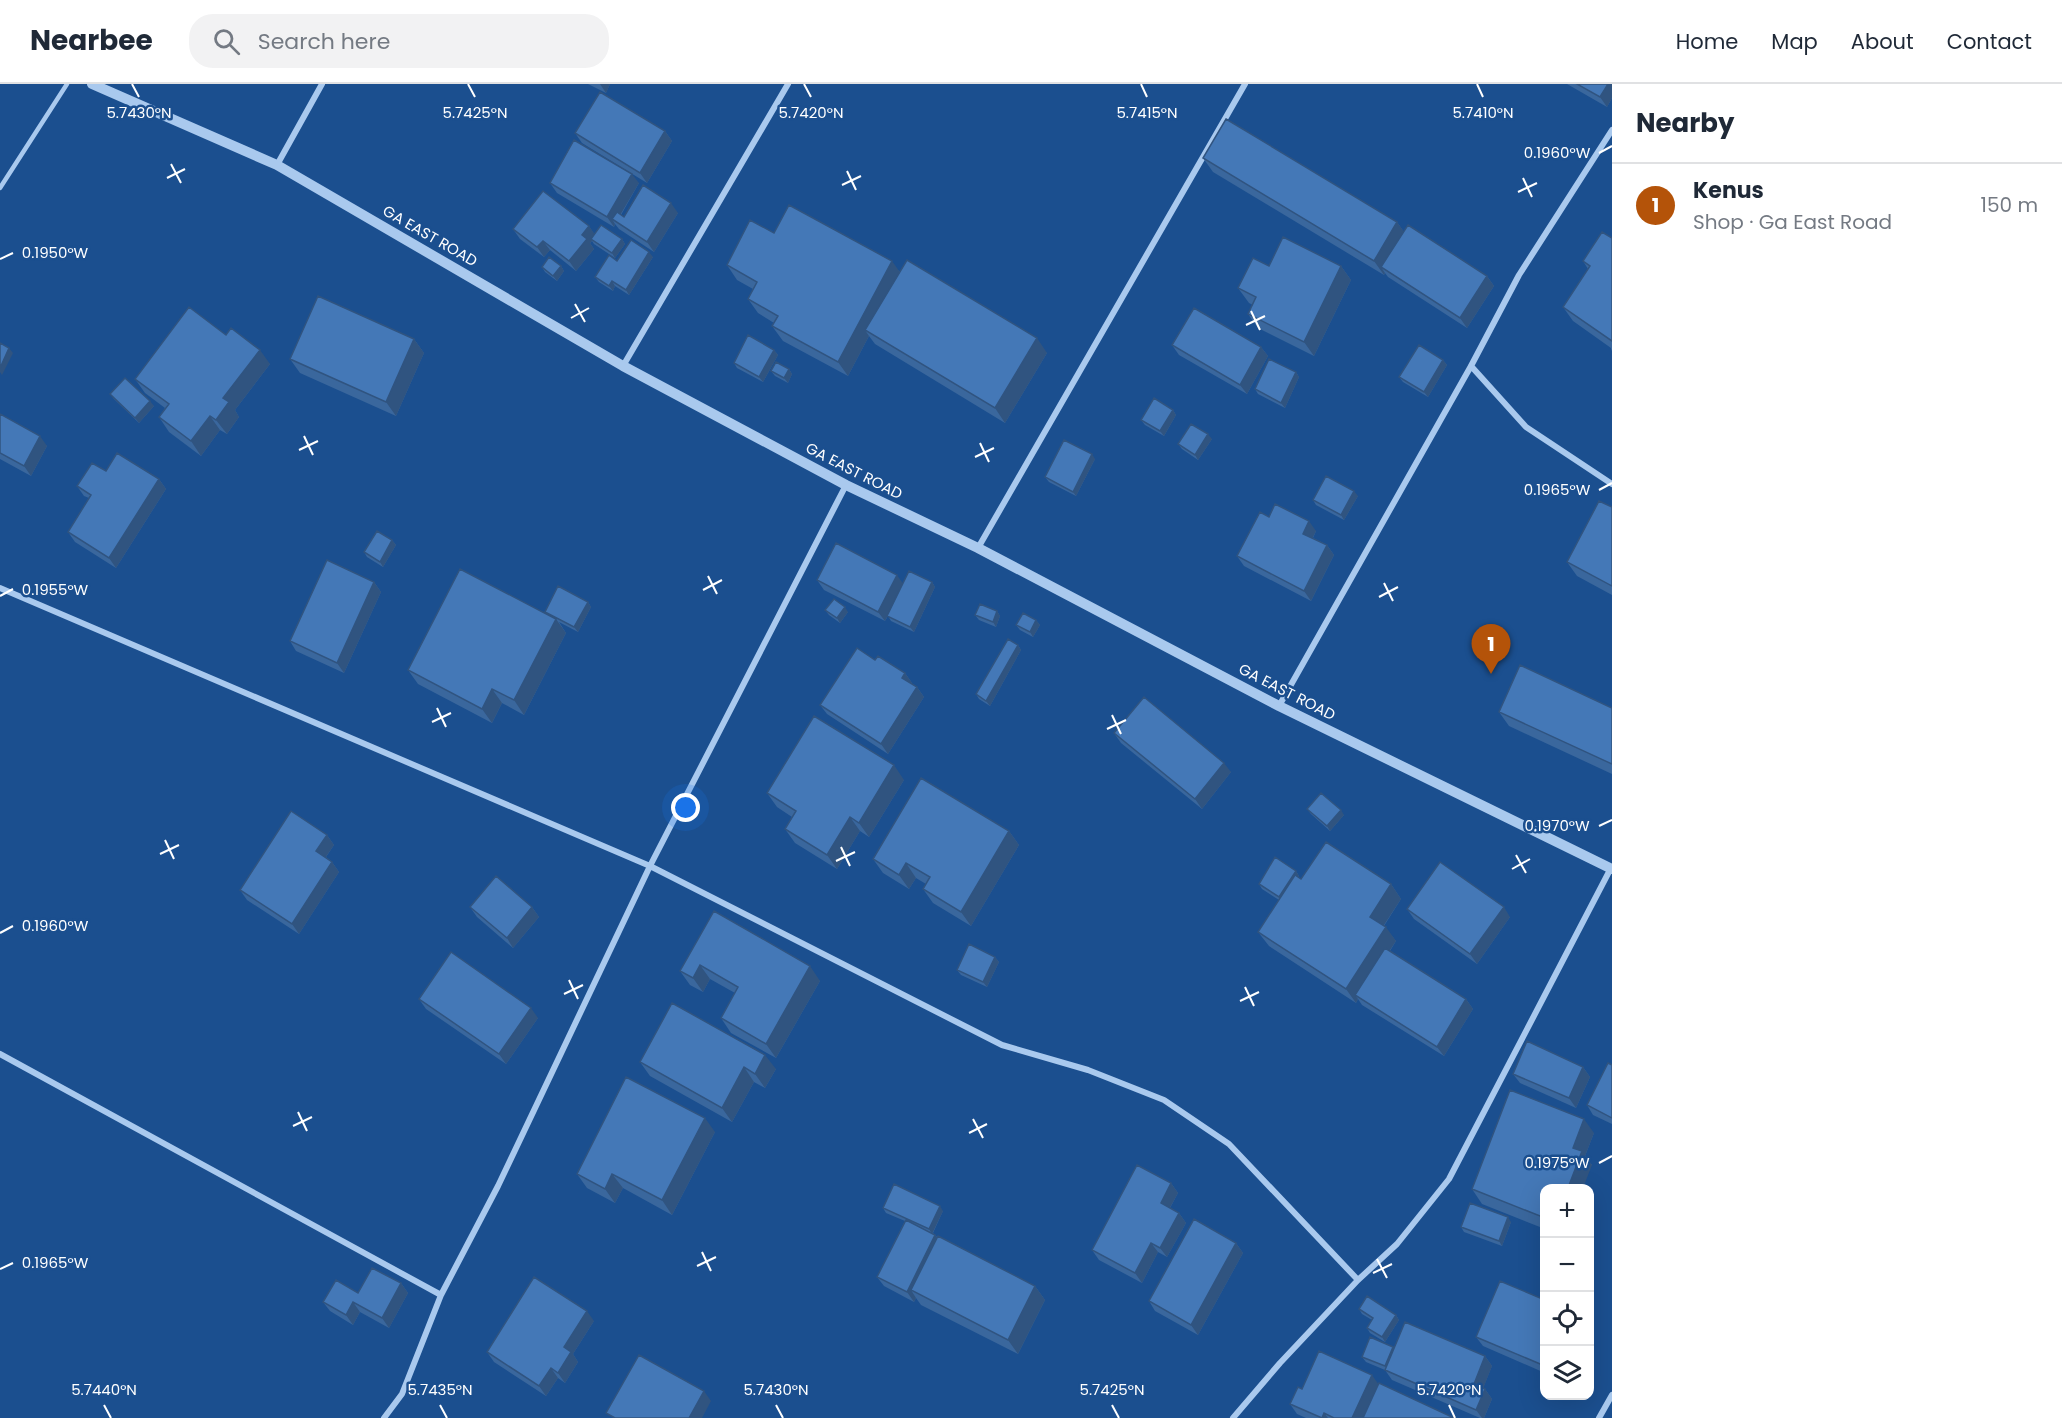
<!DOCTYPE html>
<html lang="en">
<head>
<meta charset="utf-8">
<style>
  body { margin:0; font-family:Poppins,sans-serif; background:#f2f2f3; color:#1f2937 }
  .controls { position:absolute; right:18px; bottom:18px; display:grid; overflow:hidden; border-radius:12px; box-shadow:0 6px 24px #0002 }
  .controls button { width:54px; height:54px; display:grid; place-items:center; padding:0; border:0; border-bottom:2px solid #e0e1e3; background:#fff; color:#1f2937; font:30px sans-serif }
  .you { position:absolute; left:686px; top:724px; width:21px; height:21px; margin:-15px; border:4px solid #fff; border-radius:50%; background:#1a73e8; box-shadow:0 0 0 9px #1a73e833 }
  .badge { display:grid; place-items:center; width:39px; height:39px; border-radius:50%; background:#b45309; color:#fff; font-size:20px; font-weight:700 }
  .pin { position:absolute; translate:-50% -50px; filter:drop-shadow(0 2px 3px #0008) }
  .pin::after { content:''; position:absolute; top:32px; width:21px; height:18px; background:inherit; clip-path:polygon(0 0,100% 0,50% 100%) }
  .list { margin:0; padding:0; list-style:none }
  h2 { display:flex; justify-content:space-between; align-items:center; height:78px; margin:0; padding:0 24px; font-size:26px }
  h2 small { font-size:20px; font-weight:400; color:#747a83 }
  .list li { display:grid; grid-template-columns:39px 1fr auto; gap:18px; align-items:center; box-sizing:border-box; height:84px; padding:0 24px; border-top:2px solid #e0e1e3 }
  .list b { display:block; font-size:22px; white-space:nowrap }
  .list p { margin:0; font-size:20px; white-space:nowrap; color:#747a83 }
  .list em { font-size:20px; font-style:normal; color:#747a83 }
  .icon { flex:none; width:33px; height:33px; fill:none; stroke:currentColor; stroke-width:2; stroke-linecap:round; stroke-linejoin:round }
  .map { position:relative; flex:none; width:1612px; height:1334px; overflow:hidden }
  header { display:flex; align-items:center; gap:36px; box-sizing:border-box; height:84px; padding:0 30px; background:#fff; border-bottom:2px solid #e0e1e3 }
  header strong { font-size:28px }
  nav { display:flex; gap:33px; margin-inline-start:auto; font-size:21px }
  .search { width:420px; height:54px; background:#f2f2f3; display:flex; align-items:center; gap:15px; box-sizing:border-box; padding:0 21px; border-radius:24px; color:#747a83; font-size:22px }
  main { display:flex }
  aside { flex:1; background:#fff }
  .map>svg:first-child { display:block }
</style>
</head>
<body>
<header>
<strong>Nearbee</strong>
<div class="search"><svg class="icon" aria-label="search" viewBox="0 0 24 24"><circle cx="10" cy="10" r="6"/><path d="M15 15l6 6"/></svg>Search here</div>
<nav><a>Home</a><a>Map</a><a>About</a><a>Contact</a></nav>
</header>
<main>
<div class="map">
<svg width="1612" height="1334" viewBox="0 0 1612 1334">
  <rect width="100%" height="100%" fill="#1b4f8f"/>
  <g fill="none" stroke-linecap="round" stroke-linejoin="round">
    <path stroke="#a9c9ee" stroke-width="4.5" d="M0,104l67,-104"/>
    <path stroke="#a9c9ee" stroke-width="6" d="M277,81l45,-81
      M623,282l165,-282
      M1471,282l55,61 86,57
      M978,464l267,-464
      M0,504l650,278 352,179 86,25 76,30 65,44 129,136
      M1279,622l192,-340 48,-91 93,-145
      M0,970l441,241
      M384,1334l18,-24 39,-99 57,-109 152,-320 196,-381
      M1233,1334l47,-55 78,-83 39,-36 52,-65 162,-311
      M1599,1334l13,-23"/>
    <path stroke="#a9c9ee" stroke-width="10" d="M92,0l185,81 346,201 223,119 132,63 301,158 333,163"/>
  </g>
  <path fill="#3a679d" d="M588,0h22l-4,9z
    M1567,0h45v14l-5,9z
    M665,47l7,10 -25,42 -65,-40 -7,-10z
    M1203,74l194,64 7,10 83,44 7,10 -27,42 -79,-51 -3,-4 -1,2 -171,-103z
    M550,99h89l-18,32 3,2 54,-4 -24,39 -35,-23 -4,-5 -1,3 -57,-34z
    M589,142l5,8 28,5 3,5 -10,14 -21,-14 -2,-3 -2,2 4,6 -18,22 -26,-21 -6,7 -24,-18 -7,-10z
    M774,149l126,38 147,82 -42,70 -130,-79 -6,-8 -21,40 -65,-35 -11,-15 2,-3 -16,-10 -10,-14 5,-10 -16,-9 -10,-15z
    M1612,154v113l-1,-2v-1l-38,-27 -10,-14 25,-38 -5,-8z
    M653,173l-24,38 -14,-9 -2,5 -14,-9 -4,-5 22,-16z
    M561,182l3,5 -7,10 -12,-9 -3,-5z
    M1269,182h72l10,14 -37,76 -56,-28 -10,-14 5,-9 -4,-2 -11,-15z
    M226,251l44,29 -35,46 4,7 -12,17 -7,-4 -19,26 -32,-24 -10,-15 6,-9 -20,-15 -10,-14z
    M414,255l10,14 -28,63 -96,-43 -10,-14z
    M1172,261l89,2 7,9 -21,38 -68,-39z
    M774,266l4,5 -15,27 -26,-14 -3,-5z
    M1443,276l4,5 -19,32 -25,-15 -4,-5z
    M789,285l3,5 -4,9 -13,-7 -4,-5z
    M1296,288l3,5 -14,31 -27,-14 -3,-5z
    M110,310l44,12 -15,17 -25,-24z
    M1173,326l3,5 -12,21 -19,-11 -4,-5z
    M0,330l47,32 -16,30 -31,-17z
    M1212,355l-14,21 -16,-11 -4,-5z
    M1095,375l-19,37 -27,-14 -4,-5z
    M106,387l53,8 7,10 -50,79 -41,-26 -7,-10 21,-34 -5,-2 -7,-10z
    M1358,412l-14,24 -28,-15 -3,-5z
    M1612,423v88l-35,-19 -10,-14z
    M1269,433l47,14 -3,7 14,7 7,10 -23,46 -67,-35 -7,-10z
    M392,456l4,5 -13,22 -16,-10 -3,-5z
    M817,496l86,3 29,-1 3,5 -21,45 -23,-11 -3,-5 -3,5 -61,-31z
    M374,498l7,10 -37,81 -48,-22 -6,-10z
    M588,518l3,5 -13,25 -19,-10 7,11 -42,82 -22,-12 -10,20 -74,-39 -10,-14 138,-57z
    M825,526l23,2 -8,11 -11,-8z
    M997,527l3,5 -4,11 -17,-7 -4,-5z
    M1036,536l4,5 -7,12 -13,-7 -4,-5z
    M1018,561l3,5 -31,56 -11,-7 -3,-5z
    M875,576l30,13 7,10v1l5,3 7,10 -36,57 -61,-40 -7,-9z
    M1612,624v66l-103,-48 -10,-14z
    M1114,649l117,39 -29,37 -81,-66z
    M904,696l-35,57 -9,-6 -23,38 -42,-26 -10,-14 7,-12 -15,-10 -10,-14z
    M1307,725l37,6 -14,16 -19,-17z
    M1009,747l10,14 -48,81 -38,-23 -10,-14 3,-5 -10,-6 -7,11 -26,-16 -10,-14z
    M327,751l7,10 -8,12 6,5 7,10 -40,62 -52,-34 -7,-10z
    M1296,787l3,5 -1,2 3,1 90,5 10,15 -17,27 12,15 -6,10 76,48 7,10 -29,47 -82,-51 -4,-6 -2,4 -87,-57 -11,-14 21,-32 -17,-11 -3,-5z
    M470,823h62l7,10 -26,31 -36,-31z
    M1407,825l103,8 -33,47 -63,-45z
    M714,827l106,70 -44,77 -45,-25 -10,-15 14,-25 -25,-14 -7,13 -13,-7 -10,-14z
    M995,873l4,5 -12,25 -26,-12 -4,-5z
    M419,915l119,19 -32,46 -80,-55z
    M640,978l136,7 -11,19 -11,-6 -22,40 -82,-46z
    M1612,981v59l-19,-9 -6,-10z
    M1583,983l7,10 -14,31 -56,-25 -7,-9z
    M715,1048l-43,83 -49,-27 -8,15 -28,-15 -10,-14z
    M1594,1049l-9,23 7,9 -47,23v41l-63,-25 -10,-15z
    M1171,1099l7,10 -8,15 9,5 7,10 -19,34 -9,-5 -16,31 -43,-23 -7,-10z
    M883,1124l60,3 -10,22 4,4 98,49 10,14 -27,54 -97,-49 -5,-7 -2,4 -30,-16 -7,-9 28,-56 -19,-8z
    M1511,1138l-9,24 -38,-14 -3,-5z
    M1236,1159l7,10 -45,82 -43,-24 -6,-10z
    M401,1199l7,10 -19,35 -29,-16 -7,13 -23,-14 -7,-9z
    M1545,1216v73l-62,-27 -7,-9z
    M1359,1225l37,6 3,5 -14,22 -15,-9 -3,-5 5,-8 -10,-6z
    M594,1237l-21,33 5,8 -13,21 -7,-5 -12,18 -52,-34 -7,-10z
    M1485,1272l7,10 -9,22 2,1 7,10 -8,19h-4l-88,-38 -7,-10 -19,-8 -4,-5z
    M1378,1301l76,33h-148l-9,-4 -7,-10z"/>
  <path fill="#305480" d="M600,0h10l-4,9z
    M1608,0h4v14l-5,9 -7,-10z
    M665,47l7,10 -25,42 -7,-10z
    M632,90l7,9 -23,39 -4,-3 3,5 -1,3 -7,-10z
    M671,119l7,10 -24,39 -7,-10z
    M1397,138l10,14 -26,31 4,6 -1,2 -10,-14z
    M589,142l7,10 -5,3 1,2 -2,2 4,6 -18,22 -7,-10 13,-26z
    M622,155l3,5 -10,14 -3,-5z
    M543,157l7,9 -6,7 -7,-10z
    M649,168l4,5 -24,38 -3,-5z
    M892,177l10,14 -37,55 4,6 -21,40 -10,-14z
    M561,182l3,5 -7,10 -4,-5z
    M1341,182l10,14 -37,76 -10,-14z
    M1487,192l7,10 -27,42 -7,-10z
    M612,197l3,5 -2,5 -4,-5z
    M1037,254l10,15 -42,70 -10,-15z
    M414,255l10,14 -28,63 -10,-14z
    M1261,263l7,9 -21,38 -7,-9z
    M9,264l4,5 -11,22 -2,-3v-4z
    M260,266l10,14 -35,46 4,7 -12,17 -11,-14 7,-22z
    M774,266l4,5 -15,27 -4,-5z
    M1443,276l4,5 -19,32 -4,-5z
    M789,285l3,5 -4,9 -4,-5z
    M1296,288l3,5 -14,31 -4,-5z
    M150,317l4,5 -15,17 -4,-5z
    M1173,326l3,5 -12,21 -4,-5z
    M210,332l10,14 -19,26 -10,-15z
    M1208,350l4,5 -14,21 -3,-5z
    M40,352l7,10 -16,30 -7,-10z
    M1092,370l3,5 -19,37 -3,-4z
    M159,395l7,10 -50,79 -7,-10z
    M1354,407l4,5 -14,24 -3,-5z
    M1309,437l7,10 -6,12 -7,-9z
    M392,456l4,5 -13,22 -3,-5z
    M1327,461l7,10 -23,46 -7,-10z
    M897,491l7,10 -19,36 -7,-9z
    M374,498l7,10 -37,81 -7,-10z
    M932,498l3,5 -21,45 -4,-5z
    M588,518l3,5 -13,25 -4,-5z
    M845,523l3,5 -8,11 -3,-5z
    M997,527l3,5 -4,11 -3,-5z
    M556,535l10,14 -42,82 -10,-15z
    M1036,536l4,5 -7,12 -3,-5z
    M1018,561l3,5 -31,56 -4,-5z
    M905,589l7,10 -3,5 -7,-10z
    M917,603l7,10 -36,57 -7,-10z
    M492,605l10,14 -10,20 -10,-14z
    M1224,679l7,9 -29,37 -7,-10z
    M894,681l10,15 -35,57 -10,-14z
    M1341,726l3,5 -14,16 -3,-5z
    M850,733l10,14 -23,38 -10,-14z
    M1009,747l10,14 -48,81 -10,-14z
    M327,751l7,10 -11,16 -7,-10z
    M332,778l7,10 -40,62 -7,-10z
    M906,779l10,15 -7,11 -10,-14z
    M1296,787l3,5 -16,26 -4,-5z
    M1391,800l10,15 -21,32 -10,-14z
    M532,823l7,10 -26,31 -6,-10z
    M1504,823l6,10 -33,47 -7,-10z
    M1386,843l10,14 -37,56 -4,-2 3,4 -2,4 -10,-14z
    M995,873l4,5 -12,25 -4,-5z
    M700,881l10,14 -7,13 -10,-14z
    M810,882l10,15 -44,77 -10,-14z
    M1466,915l7,10 -29,47 -7,-9z
    M531,924l7,10 -32,46 -7,-10z
    M765,971l11,14 -11,19 -10,-14z
    M744,983l10,15 -22,40 -10,-14z
    M1583,983l7,10 -14,31 -7,-10z
    M705,1034l10,14 -43,83 -10,-15z
    M1584,1035l10,14 -9,23 7,9 -9,23h-15l5,-40z
    M612,1090l11,14 -8,15 -10,-14z
    M1171,1099l7,10 -11,20 -6,-10z
    M940,1122l3,5 -11,23 -3,-5z
    M1179,1129l7,10 -19,34 -7,-9z
    M1508,1133l3,5 -9,24 -3,-5z
    M935,1151l7,9 -31,46 5,8 -2,4 -7,-10z
    M1151,1159l7,9 -16,31 -7,-10z
    M1236,1159l7,10 -45,82 -7,-10z
    M401,1199l7,10 -19,35 -7,-10z
    M1035,1202l10,14 -27,54 -10,-14z
    M353,1218l7,10 -7,13 -7,-10z
    M587,1227l7,10 -21,33 5,8 -13,21 -7,-10 6,-26z
    M1396,1231l3,5 -14,22 -3,-5z
    M1485,1272l7,10 -11,28 -7,-10z
    M551,1284l7,10 -12,18 -7,-10z
    M1372,1291l7,10 -16,33h-11z
    M1485,1305l7,10 -8,19h-2l-6,-8z
    M704,1307l7,10 -9,17h-13z
    M1324,1329l4,5h-6z"/>
  <path fill="#4478b7" stroke="#305480" stroke-width="1.5" d="M1577,0h31l-8,13z
    M600,8l65,39 -25,42 -65,-40z
    M1226,35l171,103 -23,39 -171,-103z
    M574,56l58,34 -25,43 -57,-34z
    M643,101l28,18 -24,39 -35,-23 5,-7 7,5z
    M543,107l46,35 -7,9 5,4 -18,22 -26,-20 -6,6 -24,-18z
    M789,121l103,56 -54,101 -66,-36 6,-10 -30,-17 9,-17 -30,-17 23,-45 24,13z
    M601,141l21,14 -10,14 -21,-14z
    M1408,141l79,51 -27,42 -79,-51z
    M1602,148l10,6v103l-49,-34 27,-41 -7,-5z
    M1283,153l58,29 -37,76 -56,-28 8,-17 -18,-9 15,-30 16,8z
    M631,156l18,12 -23,38 -14,-9 -3,5 -14,-9 14,-22 8,6z
    M549,173l12,9 -8,10 -11,-9z
    M907,176l130,78 -42,70 -130,-78z
    M318,212l96,43 -28,63 -96,-43z
    M189,223l37,28 5,-7 29,22 -37,48 6,4 -13,18 -6,-4 -19,25 -32,-24 10,-13 -34,-25z
    M1194,224l67,39 -21,38 -68,-40z
    M748,251l26,15 -15,27 -25,-14z
    M0,259l9,5 -9,20z
    M1419,261l24,15 -19,32 -25,-15z
    M1269,275l27,13 -15,31 -26,-14z
    M776,278l13,7 -5,9 -13,-7z
    M125,294l25,23 -15,17 -25,-24z
    M1154,314l19,12 -13,21 -19,-11z
    M0,330l40,22 -16,30 -24,-13z
    M1191,340l17,10 -13,21 -17,-11z
    M1064,356l28,14 -19,38 -28,-15z
    M117,369l42,26 -50,79 -41,-26 23,-37 -14,-9 15,-23 14,8z
    M1326,392l28,15 -13,24 -28,-15z
    M1599,417l13,6v79l-45,-24z
    M1275,420l34,17 -6,13 24,11 -23,46 -67,-35 23,-44 9,5z
    M377,447l15,9 -12,22 -16,-10z
    M836,459l61,32 -19,37 -61,-32z
    M327,476l47,22 -37,81 -47,-22z
    M460,485l96,50 -42,81 -22,-11 -10,20 -74,-39z
    M909,487l23,11 -22,45 -23,-11z
    M558,502l30,16 -14,25 -29,-15z
    M834,515l11,8 -8,11 -12,-8z
    M980,520l17,7 -4,11 -18,-7z
    M1023,529l13,7 -6,12 -14,-7z
    M1008,555l10,6 -32,56 -10,-7z
    M857,564l18,12 3,-4 27,17 -3,5 15,9 -36,57 -61,-39z
    M1520,581l92,43v56l-113,-52z
    M1144,613l80,66 -29,36 -81,-66z
    M814,632l80,49 -35,58 -9,-6 -23,38 -42,-26 11,-18 -29,-18z
    M921,694l88,53 -48,81 -38,-23 7,-12 -24,-14 -7,12 -26,-16z
    M1321,709l20,17 -14,16 -20,-17z
    M291,727l36,24 -11,16 16,11 -40,62 -52,-34z
    M1326,758l65,42 -21,33 16,10 -40,62 -88,-57 37,-57 6,4z
    M1275,773l21,14 -17,26 -20,-13z
    M1440,778l64,45 -34,47 -63,-45z
    M496,792l36,31 -25,31 -37,-31z
    M714,827l96,55 -44,78 -45,-26 17,-31 -38,-22 -7,13 -13,-7z
    M969,860l26,13 -12,25 -26,-12z
    M1385,864l81,51 -29,48 -82,-52z
    M451,868l80,56 -32,46 -80,-55z
    M672,919l93,52 -10,19 -11,-7 -22,41 -82,-46z
    M1527,957l56,26 -14,31 -56,-24z
    M1608,979l4,2v53l-25,-13z
    M626,993l79,41 -43,82 -50,-26 -7,15 -28,-15z
    M1510,1006l74,29 -11,29 9,3 -14,37h-23v30l-73,-29z
    M1137,1081l34,18 -10,20 18,10 -19,35 -9,-5 -16,30 -43,-23z
    M894,1100l46,22 -11,23 -46,-21z
    M1470,1119l38,14 -9,24 -38,-14z
    M1194,1135l42,24 -45,82 -42,-24z
    M906,1136l29,15 -28,57 -30,-15z
    M938,1152l97,50 -27,54 -97,-50z
    M372,1184l29,15 -19,35 -29,-16 -7,13 -23,-13 13,-22 22,13z
    M534,1193l53,34 -23,36 7,5 -13,21 -7,-5 -12,18 -52,-34z
    M1500,1197l45,19v66l-69,-29z
    M1367,1212l29,19 -14,22 -15,-9 6,-10 -14,-9z
    M1405,1238l80,34 -11,28 11,5 -9,21 -91,-40z
    M1370,1253l23,10 -8,19 -23,-9z
    M1319,1267l53,24 -20,43h-18l-10,-5 -2,5 -32,-14 8,-17 4,2z
    M639,1271l65,36 -15,27h-74l-9,-5z
    M1379,1299l75,35h-91z"/>
  <path fill="none" stroke="#fff" stroke-width="2" d="M132,0l7,13M468,0l7,13M804,0l7,13M1141,0l6,13M1477,0l6,13M1599,69l13,-7M171,80l10,19M847,87l9,19M167,94l18,-9M1523,94l9,19M842,101l19,-9M1518,108l19,-9M0,175l13,-6M575,220l10,18M1251,227l9,19M571,234l18,-10M1246,241l19,-9M304,352l9,19M980,359l9,19M299,366l19,-9M975,373l19,-9M1599,406l13,-7M708,492l9,18M1384,499l9,18M703,506l19,-10M0,512l13,-7M1379,513l19,-10M437,624l9,19M1112,631l9,19M432,638l19,-9M1107,645l19,-9M1599,742l13,-6M165,756l9,19M841,763l9,19M160,770l19,-9M1516,771l10,18M836,777l19,-9M1512,785l18,-10M0,849l13,-7M569,896l9,19M1245,903l9,19M564,910l19,-9M1240,917l19,-9M298,1028l9,19M973,1035l10,19M293,1042l19,-9M969,1049l18,-9M1599,1079l13,-7M702,1168l9,19M1377,1175l10,19M697,1182l19,-9M0,1185l13,-6M1373,1189l19,-9M104,1321l7,13M440,1321l7,13M776,1321l7,13M1112,1321l7,13M1449,1321l6,13"/>
  <g text-anchor="middle" stroke-width="5" stroke-linejoin="round" paint-order="stroke">
    <g font-size="15" fill="#fff" stroke="#1b4f8f">
      <text transform="translate(430 152) rotate(30)" y="5">GA EAST ROAD</text>
      <text transform="translate(854 387) rotate(27)" y="5">GA EAST ROAD</text>
      <text transform="translate(1287 608) rotate(27)" y="5">GA EAST ROAD</text>
    </g>
  </g>
  <g font-size="15" text-anchor="middle" fill="#fff" stroke="#1b4f8f" stroke-width="5" stroke-linejoin="round" paint-order="stroke">
    <text x="139" y="34">5.7430°N</text>
    <text x="1483" y="34">5.7410°N</text>
    <text x="475" y="34">5.7425°N</text>
    <text x="811" y="34">5.7420°N</text>
    <text x="1147" y="34">5.7415°N</text>
    <text x="1557" y="74">0.1960°W</text>
    <text x="55" y="174">0.1950°W</text>
    <text x="1557" y="411">0.1965°W</text>
    <text x="55" y="511">0.1955°W</text>
    <text x="1557" y="747">0.1970°W</text>
    <text x="55" y="847">0.1960°W</text>
    <text x="1557" y="1084">0.1975°W</text>
    <text x="55" y="1184">0.1965°W</text>
    <text x="104" y="1311">5.7440°N</text>
    <text x="440" y="1311">5.7435°N</text>
    <text x="776" y="1311">5.7430°N</text>
    <text x="1112" y="1311">5.7425°N</text>
    <text x="1449" y="1311">5.7420°N</text>
  </g>
</svg>
<div class="controls">
<button>+</button>
<button>−</button>
<button><svg class="icon" aria-label="locate" viewBox="0 0 24 24"><circle cx="12" cy="12" r="6"/><path d="M12 2v4M12 18v4M2 12h4M18 12h4"/></svg></button>
<button><svg class="icon" aria-label="layers" viewBox="0 0 24 24"><path d="M12 4l9 5-9 5-9-5zM3 14l9 5 9-5"/></svg></button>
</div>
<div class="you"></div>
<div class="pin badge" style="left:1491px;top:590px">1</div>
</div>
<aside>
<h2>Nearby<small></small></h2>
<ul class="list">
<li><span class="badge">1</span><div><b>Kenus</b><p>Shop · Ga East Road</p></div><em>150 m</em></li>
</ul>
</aside>
</main>
</body>
</html>
